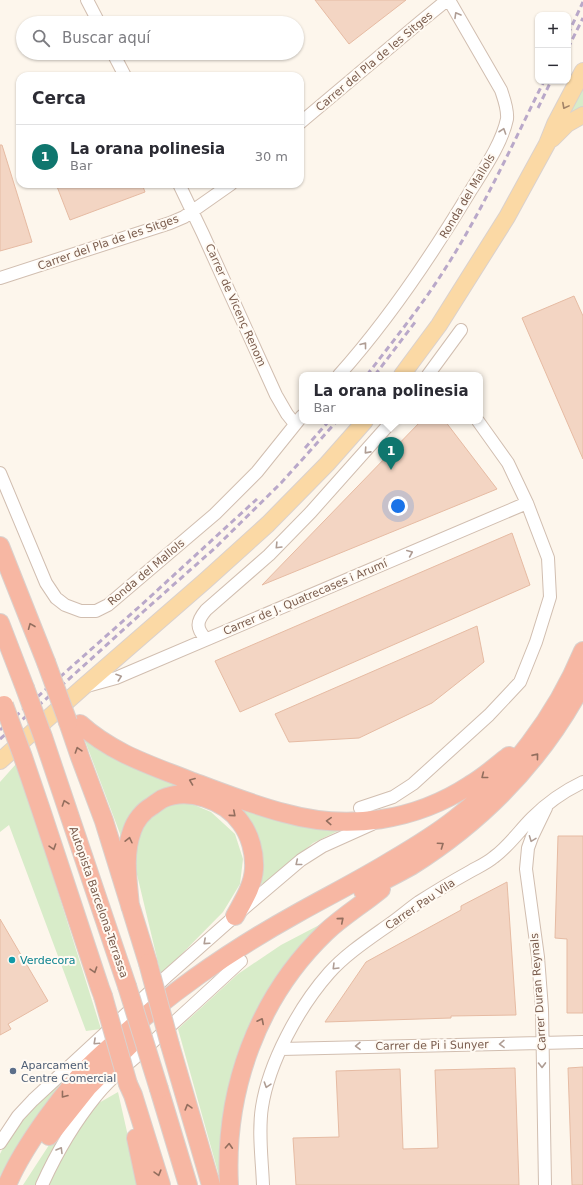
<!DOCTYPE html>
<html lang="es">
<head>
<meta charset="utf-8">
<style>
  body { margin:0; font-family:"DejaVu Sans",sans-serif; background:#f2f2f3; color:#2b2b33 }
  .controls { position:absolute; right:12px; top:12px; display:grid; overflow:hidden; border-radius:8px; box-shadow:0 1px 3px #0004 }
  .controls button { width:36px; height:36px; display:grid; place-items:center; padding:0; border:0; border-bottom:1px solid #e1e1e2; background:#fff; color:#2b2b33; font:20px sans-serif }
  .you { position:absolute; left:398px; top:506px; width:14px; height:14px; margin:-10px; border:3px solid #fff; border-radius:50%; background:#1a73e8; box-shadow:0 0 0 6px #1a73e833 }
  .badge { display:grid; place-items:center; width:26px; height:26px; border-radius:50%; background:#0f766e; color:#fff; font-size:13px; font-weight:700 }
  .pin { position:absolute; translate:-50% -33px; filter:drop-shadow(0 1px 2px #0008) }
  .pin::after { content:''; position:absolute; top:21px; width:14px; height:12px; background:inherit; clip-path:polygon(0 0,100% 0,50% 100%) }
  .popup { position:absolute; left:299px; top:372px; width:184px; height:52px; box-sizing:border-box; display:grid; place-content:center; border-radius:8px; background:#fff; filter:drop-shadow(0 1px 3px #0005); font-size:13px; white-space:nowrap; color:#7c7c81 }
  .popup b { font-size:15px; color:#2b2b33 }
  .popup::after { content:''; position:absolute; left:50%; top:100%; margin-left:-8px; border:8px solid transparent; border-top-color:#fff }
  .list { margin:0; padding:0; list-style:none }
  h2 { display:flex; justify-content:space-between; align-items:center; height:52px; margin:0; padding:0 16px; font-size:17px }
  h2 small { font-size:13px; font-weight:400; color:#7c7c81 }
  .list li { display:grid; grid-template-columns:26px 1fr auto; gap:12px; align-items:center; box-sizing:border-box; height:64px; padding:0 16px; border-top:1px solid #e1e1e2 }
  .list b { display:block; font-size:15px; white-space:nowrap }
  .list p { margin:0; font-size:13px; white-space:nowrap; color:#7c7c81 }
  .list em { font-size:13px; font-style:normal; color:#7c7c81 }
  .icon { flex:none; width:22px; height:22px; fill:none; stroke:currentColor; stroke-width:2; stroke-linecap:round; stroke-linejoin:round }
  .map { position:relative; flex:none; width:583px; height:1185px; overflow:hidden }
  .search { position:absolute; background:#fff; box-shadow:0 1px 3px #0004; left:16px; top:16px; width:288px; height:44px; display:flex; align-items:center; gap:10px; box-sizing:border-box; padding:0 14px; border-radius:22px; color:#7c7c81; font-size:15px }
  .panel { position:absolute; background:#fff; box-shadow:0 1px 3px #0004; left:16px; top:72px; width:288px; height:116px; border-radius:12px }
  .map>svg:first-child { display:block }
</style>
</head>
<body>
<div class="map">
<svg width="583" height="1185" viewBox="0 0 583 1185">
  <rect width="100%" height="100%" fill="#fdf6ec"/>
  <path fill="#d8ecc9" d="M583,80v29l-18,11z
    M84,738l16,13 62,27 30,10 -27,5 -43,46z
    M16,764l13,36 72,229 -15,2 -77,-206 -9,7v-50z
    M187,802l24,10 24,22 8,25 -3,25 -17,28 -62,63 -27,-113 1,-25 11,-15 23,-17z
    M237,805l105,24 -29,14 -46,39 -6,2 -2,-5z
    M325,922l-57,67 -24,47 -16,55 -6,50 -1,42 -43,-154 60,-55 43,-29z
    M96,1052l-85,104 -11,20v-22l4,-8 23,-34 16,-17z
    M118,1092l21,93h-90l9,-22 23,-39 16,-20z
    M82,1104l-44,81h-15l28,-43z"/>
  <path fill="#f3d5c3" stroke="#e6bba3" d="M315,0h91l-57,44z
    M0,145h2l30,97 -32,9z
    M56,184h86l3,8 -75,28z
    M574,296l9,20v143l-61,-141z
    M421,421h24l52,68 -235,96z
    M512,533l18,52 -290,127 -25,-51z
    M477,626l7,36 -52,41 -73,35 -70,4 -14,-28z
    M558,836h25v177h-16v-74l-12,-1z
    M507,882l9,133 -65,1v2l-126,4 41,-60 95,-52v-4z
    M0,919l48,82 -40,23 3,5 -11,6z
    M583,1067v118h-11l-4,-117z
    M515,1068l4,117h-223l-3,-47 46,-1 -3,-66 64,-2 3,80 35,-1 -3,-78z"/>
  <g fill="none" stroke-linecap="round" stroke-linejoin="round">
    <defs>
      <path id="minor" d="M87,0l12,23
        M113,53l12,23
        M300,123l120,-101 27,-22
        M179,184l24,50 73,161 11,19 8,10
        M0,278l170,-55 14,-6 47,-33
        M339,375c51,-57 93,-120 132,-185 13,-21 31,-47 36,-71 1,-10 -3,-20 -6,-29l-52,-90
        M428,375l33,-45
        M0,473l46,110 10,15 9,7 16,6h15l12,-6 107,-91 42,-42 45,-56
        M206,639c-10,-11 -10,-17 0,-29l63,-55 42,-43 81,-91
        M87,686l29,-8 14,-6 397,-169
        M360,808l33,-11 20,-13 76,-69 31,-33 16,-40 14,-45 -2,-39 -21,-55 -19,-40 -30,-42
        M281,1049l302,-7
        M0,1143l18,-27 15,-16 133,-123 69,-61 66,-56 22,-14 49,-22
        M42,1185c14,-31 32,-62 54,-89 14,-18 33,-33 50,-48 32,-29 64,-58 95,-87
        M263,1185c-1,-26 -5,-53 -1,-78 7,-45 37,-100 67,-134 17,-19 40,-34 61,-49 10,-7 19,-15 29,-22 17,-11 34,-21 52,-31 7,-4 16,-8 23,-14 15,-11 25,-26 38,-39 15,-15 32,-27 51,-36
        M545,1185l-3,-176 -4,-52 -12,-88 2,-21 4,-11 14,-29"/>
      <path id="major" d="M552,139l15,-15 16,-9
        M402,375l37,-50 68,-108 40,-73 8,-20 28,-53
        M0,761l82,-73 123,-107 63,-57 59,-60 38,-43"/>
      <path id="highway" d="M0,546l46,116
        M0,623l25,65
        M68,722l12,35 24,64 44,142
        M80,724c33,30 73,42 113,58 30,11 60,23 91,31 64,18 131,8 186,-28 14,-8 26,-19 39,-29
        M43,737l84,249
        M23,757l18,53 59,178 3,8
        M363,891c16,-8 32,-16 48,-25 73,-46 132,-107 172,-183
        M130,906c-2,-24 -7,-51 2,-75 3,-10 11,-20 20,-25 4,-3 7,-5 10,-7 26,-12 63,1 79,24 9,12 14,30 13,46 -1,17 -11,32 -19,47
        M170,1045l41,140
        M128,1084l5,11 28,90
        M159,1089l29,96
        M49,1136l39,-49 42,-42
        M136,1138l10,47
        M7,1185c10,-24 24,-45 39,-66 10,-14 21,-28 32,-41 12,-14 27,-27 41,-39 54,-49 114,-90 177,-125 32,-18 64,-34 95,-53 22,-13 44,-26 64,-42 56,-43 101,-103 128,-168
        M229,1185c-5,-94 28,-187 97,-253 17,-16 37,-28 55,-43"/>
    </defs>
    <use href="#minor" stroke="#d1beb0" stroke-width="14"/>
    <use href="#major" stroke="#dad1cd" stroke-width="18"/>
    <use href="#highway" stroke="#dad1cd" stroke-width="20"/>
    <use href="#minor" stroke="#fff" stroke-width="12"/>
    <use href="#major" stroke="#fbd9a5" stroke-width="16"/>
    <use href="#highway" stroke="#f7b7a3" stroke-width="18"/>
    <path stroke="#b9a8c9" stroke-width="3" stroke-dasharray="6 4" stroke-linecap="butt" d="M568,34l15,-32
      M568,48l15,-30
      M538,108l13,-27
      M367,375c26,-34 53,-67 76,-103 39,-60 69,-127 101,-191
      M375,375l41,-54
      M305,448l24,-27
      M0,730l139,-123 118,-108
      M0,739l69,-60 75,-68 71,-63 66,-65 56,-62"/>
    <defs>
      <path id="highway-bridge" d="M46,662l22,60
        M25,688l18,49
        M4,705l19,52
        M148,963l22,82
        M127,986l32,103
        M103,996l25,88"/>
    </defs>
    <use href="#highway-bridge" stroke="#dad1cd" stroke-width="20" stroke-linecap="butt"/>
    <use href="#highway-bridge" stroke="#f7b7a3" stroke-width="18"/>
  </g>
  <defs><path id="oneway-chevron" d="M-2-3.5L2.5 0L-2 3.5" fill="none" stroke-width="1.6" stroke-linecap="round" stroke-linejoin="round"/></defs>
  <g stroke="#af9d94">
    <use href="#oneway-chevron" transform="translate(457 15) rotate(-120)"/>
    <use href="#oneway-chevron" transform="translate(503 131) rotate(-71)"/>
    <use href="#oneway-chevron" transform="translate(364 345) rotate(-52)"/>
    <use href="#oneway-chevron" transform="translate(367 451) rotate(132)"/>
    <use href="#oneway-chevron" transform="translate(278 546) rotate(134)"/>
    <use href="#oneway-chevron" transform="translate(410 553) rotate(-23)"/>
    <use href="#oneway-chevron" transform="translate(119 677) rotate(-19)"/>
    <use href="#oneway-chevron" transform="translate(532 839) rotate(111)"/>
    <use href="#oneway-chevron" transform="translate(298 863) rotate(141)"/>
    <use href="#oneway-chevron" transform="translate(206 942) rotate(138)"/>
    <use href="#oneway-chevron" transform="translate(335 967) rotate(135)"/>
    <use href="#oneway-chevron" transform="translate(96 1042) rotate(137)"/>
    <use href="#oneway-chevron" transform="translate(502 1044) rotate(179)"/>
    <use href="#oneway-chevron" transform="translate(358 1046) rotate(179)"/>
    <use href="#oneway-chevron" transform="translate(542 1065) rotate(89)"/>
    <use href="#oneway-chevron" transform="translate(267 1085) rotate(108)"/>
    <use href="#oneway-chevron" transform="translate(60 1150) rotate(-59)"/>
  </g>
  <use stroke="#a18267" href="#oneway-chevron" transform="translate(565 106) rotate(118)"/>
  <g stroke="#936e5e">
    <use href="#oneway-chevron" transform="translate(31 626) rotate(-112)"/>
    <use href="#oneway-chevron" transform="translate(78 750) rotate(-108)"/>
    <use href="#oneway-chevron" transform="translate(536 756) rotate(-51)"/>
    <use href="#oneway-chevron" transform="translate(484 776) rotate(142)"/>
    <use href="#oneway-chevron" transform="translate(192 781) rotate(-159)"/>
    <use href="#oneway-chevron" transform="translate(65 803) rotate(-109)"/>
    <use href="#oneway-chevron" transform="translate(233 814) rotate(41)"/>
    <use href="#oneway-chevron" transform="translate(329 821) rotate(-177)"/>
    <use href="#oneway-chevron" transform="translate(129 840) rotate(-77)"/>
    <use href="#oneway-chevron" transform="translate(441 845) rotate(-35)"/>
    <use href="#oneway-chevron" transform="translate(53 847) rotate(72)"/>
    <use href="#oneway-chevron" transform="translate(341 920) rotate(-40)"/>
    <use href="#oneway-chevron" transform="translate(94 970) rotate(72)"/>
    <use href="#oneway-chevron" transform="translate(261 1021) rotate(-63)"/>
    <use href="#oneway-chevron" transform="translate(64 1095) rotate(128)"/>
    <use href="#oneway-chevron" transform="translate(188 1107) rotate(-106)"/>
    <use href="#oneway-chevron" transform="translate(229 1146) rotate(-87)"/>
    <use href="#oneway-chevron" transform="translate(158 1173) rotate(74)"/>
  </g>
  <circle fill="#0f9aa8" stroke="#fffaf3" stroke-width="1.5" cx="12" cy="960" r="4"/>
  <circle fill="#5c6f8a" stroke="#fffaf3" stroke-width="1.5" cx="13" cy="1071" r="4"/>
  <g text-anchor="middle" stroke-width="4" stroke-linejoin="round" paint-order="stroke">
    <g font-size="11" fill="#7a5c4d" stroke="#fffaf3">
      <text transform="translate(374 61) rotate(-40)" y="4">Carrer del Pla de les Sitges</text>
      <text transform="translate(467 196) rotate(-59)" y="4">Ronda del Mallols</text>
      <text transform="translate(108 242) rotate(-19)" y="4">Carrer del Pla de les Sitges</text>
      <text transform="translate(236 305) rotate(66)" y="4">Carrer de Vicenç Renom</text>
      <text transform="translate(146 572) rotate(-40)" y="4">Ronda del Mallols</text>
      <text transform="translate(305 597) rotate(-23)" y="4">Carrer de J. Quatrecases i Arumí</text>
      <text transform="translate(99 902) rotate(71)" y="4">Autopista Barcelona-Terrassa</text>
      <text transform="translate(420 904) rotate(-34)" y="4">Carrer Pau Vila</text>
      <text transform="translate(538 992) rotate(-94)" y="4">Carrer Duran Reynals</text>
      <text transform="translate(432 1045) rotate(-1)" y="4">Carrer de Pi i Sunyer</text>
    </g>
    <g font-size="11" fill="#0d838f" stroke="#fffaf3" text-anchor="start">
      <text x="20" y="964">Verdecora</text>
    </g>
    <g font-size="11" fill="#4e5e75" stroke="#fffaf3" text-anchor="start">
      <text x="21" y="1069">Aparcament<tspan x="21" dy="13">Centre Comercial</tspan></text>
    </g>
  </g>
</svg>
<div class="controls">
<button>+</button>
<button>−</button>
</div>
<div class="you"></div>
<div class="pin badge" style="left:391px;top:470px">1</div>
<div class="popup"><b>La orana polinesia</b>Bar</div>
<div class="search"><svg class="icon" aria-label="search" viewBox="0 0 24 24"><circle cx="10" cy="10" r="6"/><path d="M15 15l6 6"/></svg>Buscar aquí</div>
<section class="panel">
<h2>Cerca<small></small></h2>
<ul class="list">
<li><span class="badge">1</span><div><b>La orana polinesia</b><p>Bar</p></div><em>30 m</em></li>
</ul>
</section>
</div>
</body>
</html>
